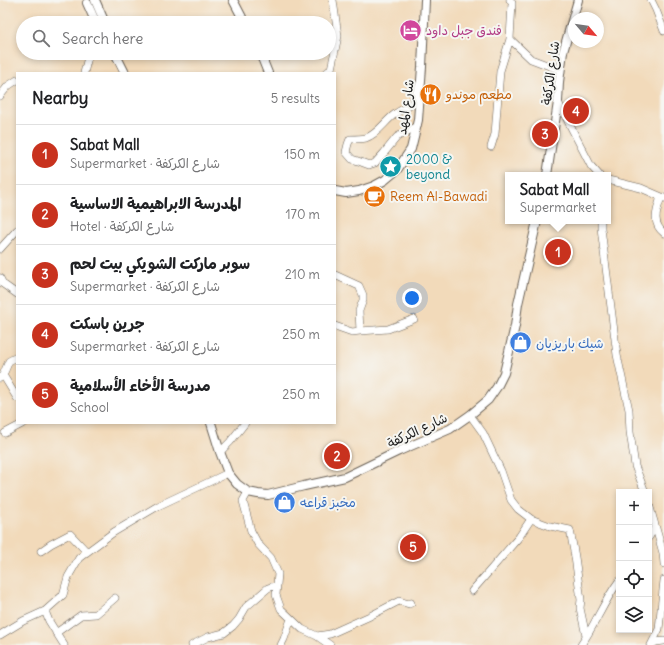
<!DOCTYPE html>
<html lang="en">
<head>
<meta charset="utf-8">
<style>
  body { margin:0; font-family:Delius,"Playpen Sans Arabic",sans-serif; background:#f2f2f2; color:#202124 }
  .controls { position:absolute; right:12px; bottom:12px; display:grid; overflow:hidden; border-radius:0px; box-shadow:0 2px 6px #0003 }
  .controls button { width:36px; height:36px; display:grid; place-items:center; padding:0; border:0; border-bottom:1px solid #e0e0e0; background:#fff; color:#202124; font:20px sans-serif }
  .compass { position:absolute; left:568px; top:12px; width:36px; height:36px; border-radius:50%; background:#fff; box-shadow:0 2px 6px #0003; rotate:119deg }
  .you { position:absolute; left:412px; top:298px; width:14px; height:14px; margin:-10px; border:3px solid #fff; border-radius:50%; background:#1a73e8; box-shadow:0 0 0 6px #1a73e833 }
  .badge { display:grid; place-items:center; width:26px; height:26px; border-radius:50%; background:#c8321e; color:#fff; font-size:13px; font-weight:700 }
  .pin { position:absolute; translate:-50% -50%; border:2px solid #fff; box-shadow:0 1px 4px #0006 }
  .popup { position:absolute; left:505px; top:172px; width:106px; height:52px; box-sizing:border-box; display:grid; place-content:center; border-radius:0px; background:#fff; filter:drop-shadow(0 1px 3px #0005); font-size:13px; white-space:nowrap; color:#757577 }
  .popup b { font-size:15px; color:#202124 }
  .popup::after { content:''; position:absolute; left:50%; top:100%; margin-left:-8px; border:8px solid transparent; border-top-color:#fff }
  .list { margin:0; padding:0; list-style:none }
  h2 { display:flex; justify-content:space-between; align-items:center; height:52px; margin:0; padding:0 16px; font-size:17px }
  h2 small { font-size:13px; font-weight:400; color:#757577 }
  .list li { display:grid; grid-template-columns:26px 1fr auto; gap:12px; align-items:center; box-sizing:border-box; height:60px; padding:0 16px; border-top:1px solid #e0e0e0 }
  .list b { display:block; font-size:15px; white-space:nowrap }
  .list p { margin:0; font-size:13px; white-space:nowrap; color:#757577 }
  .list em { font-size:13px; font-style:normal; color:#757577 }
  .icon { flex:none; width:22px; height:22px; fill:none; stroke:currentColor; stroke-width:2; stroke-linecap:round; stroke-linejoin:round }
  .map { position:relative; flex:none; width:664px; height:645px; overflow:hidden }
  .search { position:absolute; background:#fff; box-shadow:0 2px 6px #0003; left:16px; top:16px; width:320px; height:44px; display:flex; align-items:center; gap:10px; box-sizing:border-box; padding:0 14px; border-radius:22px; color:#757577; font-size:15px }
  .panel { position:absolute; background:#fff; box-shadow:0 2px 6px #0003; left:16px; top:72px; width:320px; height:352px; border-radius:0px }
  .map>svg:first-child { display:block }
</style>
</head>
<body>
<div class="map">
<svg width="664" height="645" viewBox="0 0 664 645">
  <rect width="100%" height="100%" fill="#f6f6f2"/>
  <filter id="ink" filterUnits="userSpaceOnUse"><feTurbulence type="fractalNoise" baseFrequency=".025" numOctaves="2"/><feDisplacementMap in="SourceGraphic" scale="8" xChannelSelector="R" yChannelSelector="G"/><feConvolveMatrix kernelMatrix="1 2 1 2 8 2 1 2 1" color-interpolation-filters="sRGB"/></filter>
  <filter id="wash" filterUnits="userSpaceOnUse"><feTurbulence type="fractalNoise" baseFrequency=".012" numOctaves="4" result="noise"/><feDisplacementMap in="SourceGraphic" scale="16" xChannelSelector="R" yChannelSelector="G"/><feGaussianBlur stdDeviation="0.9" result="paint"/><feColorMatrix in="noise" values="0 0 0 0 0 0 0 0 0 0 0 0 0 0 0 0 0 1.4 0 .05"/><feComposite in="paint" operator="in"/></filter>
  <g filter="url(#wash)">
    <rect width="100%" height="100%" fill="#f2daba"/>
  </g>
  <g filter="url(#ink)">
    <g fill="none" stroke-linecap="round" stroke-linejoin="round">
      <defs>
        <path id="minor" d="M651,0l5,10 8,21
          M510,39l21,20 29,11
          M84,73l4,-16 2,-4
          M326,73l5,-4 7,-33 -5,-36
          M0,96l8,-10 9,-6
          M558,102l33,64 8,9
          M417,126l-20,11 -13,16 -9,10 -6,2 -8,-3 -9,-3 -6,-7 2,-8 2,-5c5,0 11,0 16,-1 12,-4 19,-17 29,-24 5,-4 11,-6 16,-9l9,-22
          M491,147l4,-13 5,-63 10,-32 2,-36 -2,-3
          M608,180l33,8 23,10
          M661,197c-4,13 -10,26 3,36
          M601,221v7l16,127 12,55 1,22 5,34 10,26
          M0,249l17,-19
          M335,275l24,11 4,9v5l-4,11 1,20
          M0,278l3,6 14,10
          M335,326l17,6 8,-1 28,-2 26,-10
          M3,375l14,23
          M0,378l3,-3 6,-14 8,-4
          M470,415l13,18 18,38 10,29 7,9 13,10 19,7 20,4 5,27 6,43 -1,8 6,28
          M5,433l19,-10
          M220,452l10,-10 15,-19
          M248,492l-5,9 8,30 7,13 13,14 7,16 -2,21 5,14 21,20 15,7 13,9
          M649,504l14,49 1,11
          M649,537l6,-10
          M41,551l10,-7 19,-10 17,18
          M472,591l47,-54 12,-18
          M56,633l25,-18 15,-1 19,-16
          M0,635l23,-14 22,-10
          M317,636l13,-2 40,-18 29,-15 10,3 2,-1
          M64,645l-15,-24 -4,-10 18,-16 5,-18 11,-19 8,-6 27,-20 44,-26 70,-33
          M192,645l16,-8 16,-4 9,-7 6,-7 7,-12 22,-19 9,-3
          M281,645l3,-6 7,-20
          M581,645c14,-20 23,-44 38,-64
          M651,645l8,-16 5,-49
          M651,645l5,-3 8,-1"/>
        <path id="tertiary" d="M95,0l10,23
          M233,0l12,23
          M87,3l9,20
          M115,53l10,20
          M260,53l8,20
          M547,175l11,-73 1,-20 4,-30 15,-52
          M335,191l11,2 13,-2 15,-5 11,-6 12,-10 14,-21 7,-29 4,-53 3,-67
          M211,423l9,29 8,21 9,11 11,8 10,2 10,1 36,-9 41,-9 54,-26 51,-22 20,-14 18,-15 9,-13 7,-14 11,-47 3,-22 19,-83"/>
      </defs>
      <use href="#minor" stroke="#675e53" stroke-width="8"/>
      <use href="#tertiary" stroke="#675e53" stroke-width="10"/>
      <use href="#minor" stroke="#fff" stroke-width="7"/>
      <use href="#tertiary" stroke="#fff" stroke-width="8"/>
    </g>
  </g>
  <defs>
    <symbol id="hotel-disc" viewBox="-11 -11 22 22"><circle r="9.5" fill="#d1479c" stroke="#f6f6f2"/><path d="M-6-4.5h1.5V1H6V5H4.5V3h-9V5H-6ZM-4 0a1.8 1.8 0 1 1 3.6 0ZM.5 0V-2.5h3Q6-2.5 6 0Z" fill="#fff"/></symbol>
    <symbol id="restaurant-disc" viewBox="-11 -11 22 22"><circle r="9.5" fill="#e8710a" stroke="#f6f6f2"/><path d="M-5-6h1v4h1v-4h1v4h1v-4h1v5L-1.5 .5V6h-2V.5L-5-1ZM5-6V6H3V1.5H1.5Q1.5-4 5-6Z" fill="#fff"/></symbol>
    <symbol id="sight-disc" viewBox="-11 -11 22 22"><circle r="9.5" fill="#0f9aa8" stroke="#f6f6f2"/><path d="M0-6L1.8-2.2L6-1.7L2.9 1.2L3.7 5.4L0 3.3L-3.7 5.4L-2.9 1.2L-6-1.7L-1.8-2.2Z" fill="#fff"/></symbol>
    <symbol id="cafe-disc" viewBox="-11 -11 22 22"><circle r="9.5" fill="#e8710a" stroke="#f6f6f2"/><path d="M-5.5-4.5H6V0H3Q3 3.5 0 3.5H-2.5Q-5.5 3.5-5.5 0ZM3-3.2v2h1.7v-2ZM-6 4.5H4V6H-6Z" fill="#fff"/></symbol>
    <symbol id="shop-disc" viewBox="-11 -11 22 22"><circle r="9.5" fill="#3f7fe0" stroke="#f6f6f2"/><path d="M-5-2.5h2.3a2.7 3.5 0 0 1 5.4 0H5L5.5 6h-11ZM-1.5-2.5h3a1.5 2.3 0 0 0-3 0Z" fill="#fff"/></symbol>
  </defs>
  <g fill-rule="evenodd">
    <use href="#hotel-disc" x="398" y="18" width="25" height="25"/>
    <use href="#restaurant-disc" x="418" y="82" width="25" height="25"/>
    <use href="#sight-disc" x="378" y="154" width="25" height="25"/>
    <use href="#cafe-disc" x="362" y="184" width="25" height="25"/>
    <use href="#shop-disc" x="508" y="330" width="25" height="25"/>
    <use href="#shop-disc" x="272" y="490" width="25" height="25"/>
  </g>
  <g text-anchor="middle" stroke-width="4" stroke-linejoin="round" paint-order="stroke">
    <g font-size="13" fill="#b23c85" stroke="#f6f6f2" text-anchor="start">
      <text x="426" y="35">فندق جبل داود</text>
    </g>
    <g font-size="13" fill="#1c1c1c" stroke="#f6f6f2">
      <text transform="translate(550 73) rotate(-82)" y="5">شارع الكركفة</text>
      <text transform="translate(405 107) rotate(-82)" y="5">شارع المهد</text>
      <text transform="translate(417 430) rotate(-25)" y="5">شارع الكركفة</text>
    </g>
    <g font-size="13" fill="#c56008" stroke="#f6f6f2" text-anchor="start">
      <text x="446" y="99">مطعم موندو</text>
      <text x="390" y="201">Reem Al-Bawadi</text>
    </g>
    <g font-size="13" fill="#0d838f" stroke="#f6f6f2" text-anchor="start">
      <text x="406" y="164">2000 &amp;<tspan x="406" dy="15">beyond</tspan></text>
    </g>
    <g font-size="13" fill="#366cbe" stroke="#f6f6f2" text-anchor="start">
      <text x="536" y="348">شيك باريزيان</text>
      <text x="300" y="507">مخبز قراعه</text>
    </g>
  </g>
</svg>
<div class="controls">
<button>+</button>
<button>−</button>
<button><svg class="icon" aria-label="locate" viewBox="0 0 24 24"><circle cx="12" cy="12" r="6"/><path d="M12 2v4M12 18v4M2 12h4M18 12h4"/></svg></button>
<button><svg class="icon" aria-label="layers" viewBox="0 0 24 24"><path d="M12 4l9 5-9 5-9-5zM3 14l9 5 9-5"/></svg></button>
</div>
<svg class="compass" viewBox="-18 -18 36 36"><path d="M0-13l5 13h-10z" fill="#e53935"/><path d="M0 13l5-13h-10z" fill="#757577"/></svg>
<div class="you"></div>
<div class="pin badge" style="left:558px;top:252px">1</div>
<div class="popup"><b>Sabat Mall</b>Supermarket</div>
<div class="pin badge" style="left:337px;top:456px">2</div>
<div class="pin badge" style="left:545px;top:134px">3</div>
<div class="pin badge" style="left:576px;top:111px">4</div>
<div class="pin badge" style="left:413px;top:547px">5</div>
<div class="search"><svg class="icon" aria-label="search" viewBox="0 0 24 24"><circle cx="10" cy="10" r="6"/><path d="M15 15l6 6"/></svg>Search here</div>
<section class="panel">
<h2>Nearby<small>5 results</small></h2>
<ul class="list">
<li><span class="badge">1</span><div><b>Sabat Mall</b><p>Supermarket · شارع الكركفة</p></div><em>150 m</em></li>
<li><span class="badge">2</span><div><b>المدرسة الابراهيمية الاساسية</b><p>Hotel · شارع الكركفة</p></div><em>170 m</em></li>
<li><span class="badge">3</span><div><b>سوبر ماركت الشويكي بيت لحم</b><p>Supermarket · شارع الكركفة</p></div><em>210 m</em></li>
<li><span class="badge">4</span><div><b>جرين باسكت</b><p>Supermarket · شارع الكركفة</p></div><em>250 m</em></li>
<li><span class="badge">5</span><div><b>مدرسة الأخاء الأسلامية</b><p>School</p></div><em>250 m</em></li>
</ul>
</section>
</div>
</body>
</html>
